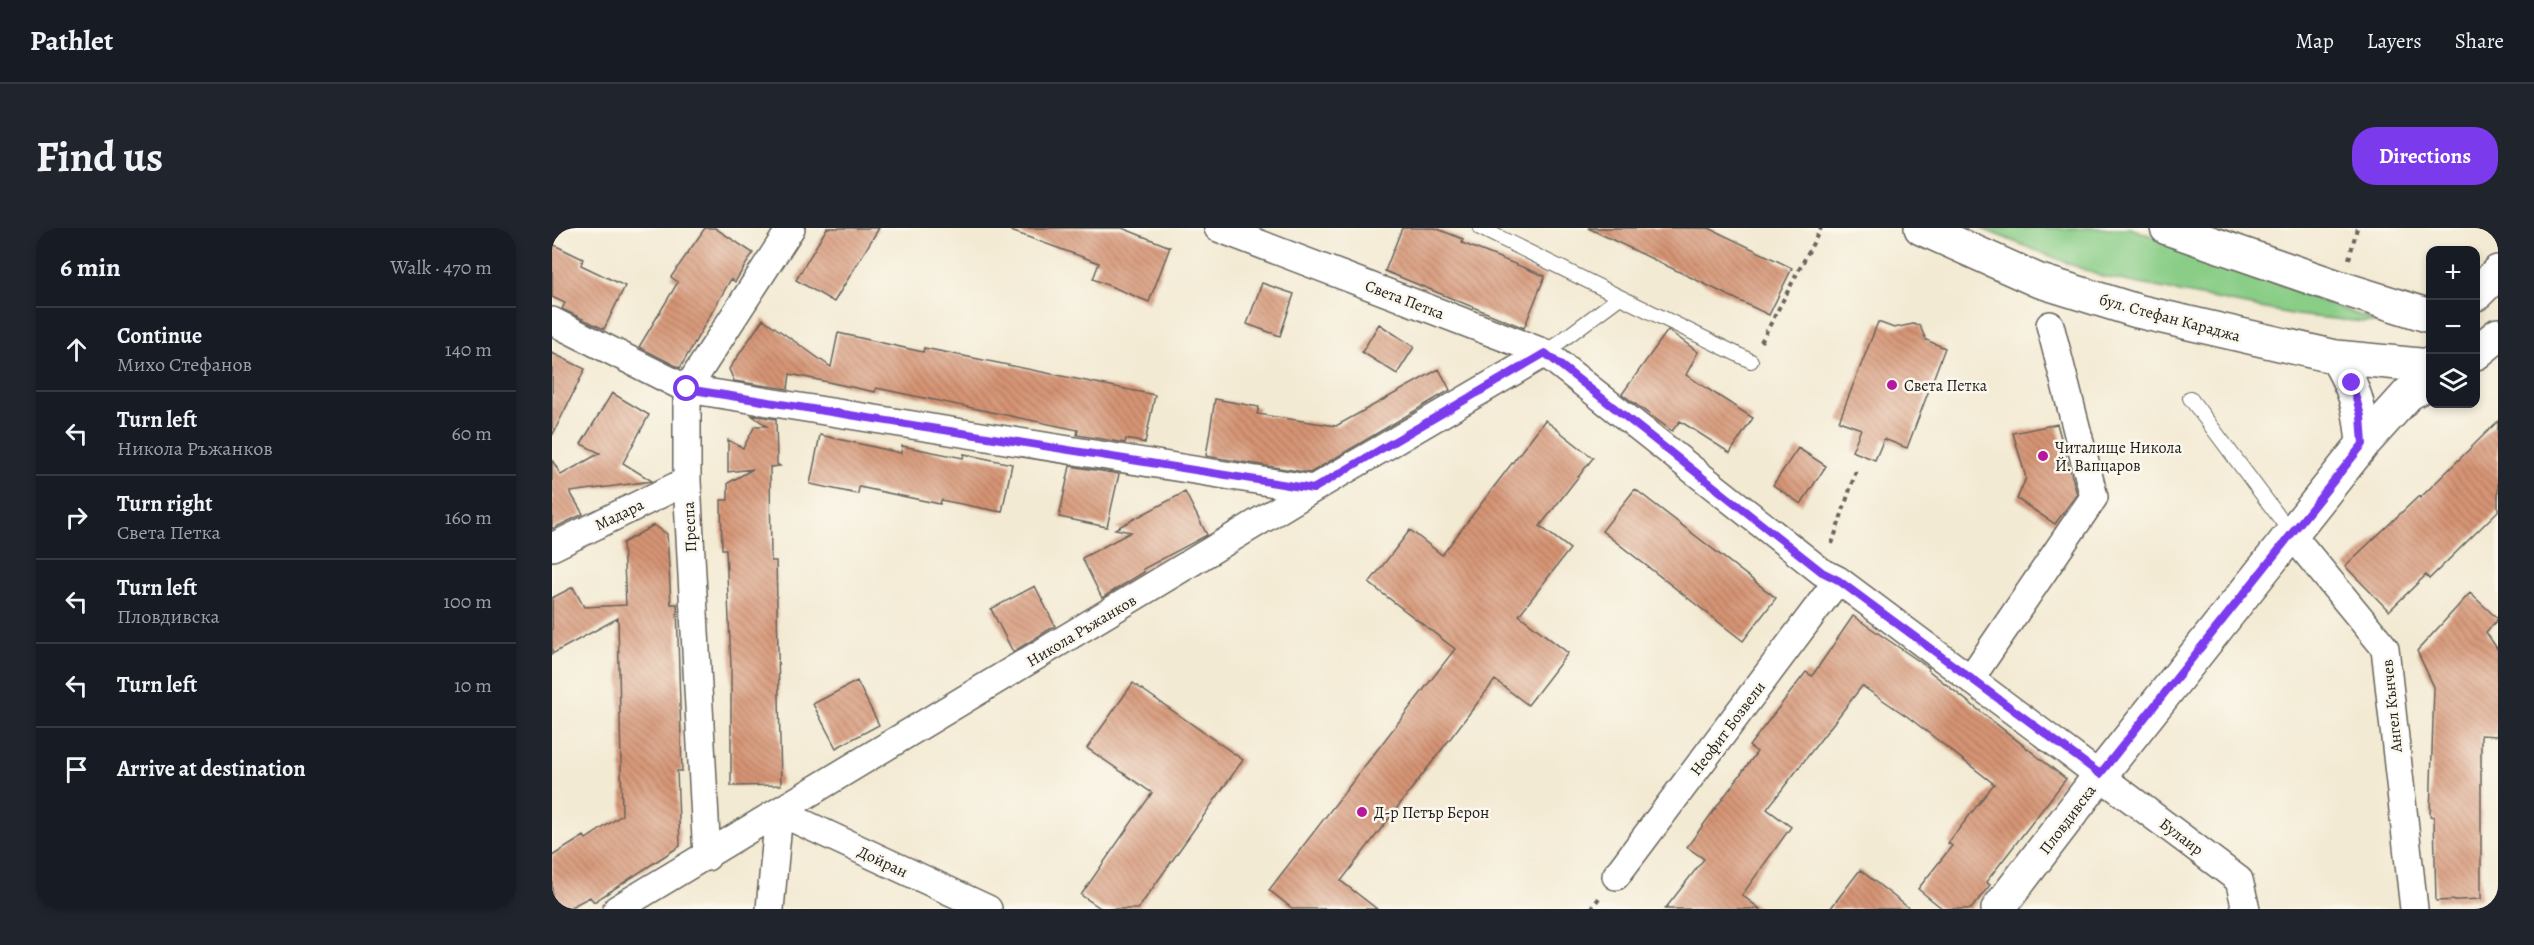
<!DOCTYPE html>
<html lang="en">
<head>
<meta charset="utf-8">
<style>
  body { margin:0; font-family:Alegreya,serif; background:#20242c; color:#f1f3f6 }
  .controls { position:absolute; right:18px; top:18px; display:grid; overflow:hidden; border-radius:12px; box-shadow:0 3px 9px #0003 }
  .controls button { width:54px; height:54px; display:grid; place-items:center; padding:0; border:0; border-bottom:2px solid #363941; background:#171b24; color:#f1f3f6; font:30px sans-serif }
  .stop { position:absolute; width:18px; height:18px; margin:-14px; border:4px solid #7c3aed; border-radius:50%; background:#fff }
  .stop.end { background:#7c3aed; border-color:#fff; box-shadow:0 2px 6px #0008 }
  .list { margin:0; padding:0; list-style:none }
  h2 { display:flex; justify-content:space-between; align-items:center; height:78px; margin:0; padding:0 24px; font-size:26px }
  h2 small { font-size:20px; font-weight:400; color:#9ea1a6 }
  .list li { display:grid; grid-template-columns:39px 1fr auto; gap:18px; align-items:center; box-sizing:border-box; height:84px; padding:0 24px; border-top:2px solid #363941 }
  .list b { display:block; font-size:22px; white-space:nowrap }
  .list p { margin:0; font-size:20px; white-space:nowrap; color:#9ea1a6 }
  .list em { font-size:20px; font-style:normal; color:#9ea1a6 }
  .icon { flex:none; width:33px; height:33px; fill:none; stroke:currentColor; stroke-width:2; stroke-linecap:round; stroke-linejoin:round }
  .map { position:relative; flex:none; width:1946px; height:681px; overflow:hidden; border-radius:24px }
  header { display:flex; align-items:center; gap:36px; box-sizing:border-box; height:84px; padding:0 30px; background:#171b24; border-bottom:2px solid #363941 }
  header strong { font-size:28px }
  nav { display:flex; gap:33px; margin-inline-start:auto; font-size:21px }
  .intro { display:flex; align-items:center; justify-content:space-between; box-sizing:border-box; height:144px; padding:0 36px }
  h1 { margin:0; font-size:42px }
  .button { padding:15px 27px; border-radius:24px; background:#7c3aed; color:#fff; font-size:21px; font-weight:700 }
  main { display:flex; gap:36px; padding:0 36px }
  aside { flex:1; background:#171b24; border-radius:24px; box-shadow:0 3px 9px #0003 }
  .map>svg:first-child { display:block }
</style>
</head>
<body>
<header>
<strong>Pathlet</strong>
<nav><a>Map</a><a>Layers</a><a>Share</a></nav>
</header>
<div class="intro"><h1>Find us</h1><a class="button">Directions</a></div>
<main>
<aside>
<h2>6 min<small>Walk · 470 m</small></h2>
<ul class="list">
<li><svg class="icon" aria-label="ahead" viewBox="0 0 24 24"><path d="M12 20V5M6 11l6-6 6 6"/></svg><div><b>Continue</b><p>Михо Стефанов</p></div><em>140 m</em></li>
<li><svg class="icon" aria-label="left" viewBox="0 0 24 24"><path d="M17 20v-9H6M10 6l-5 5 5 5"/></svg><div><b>Turn left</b><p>Никола Ръжанков</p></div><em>60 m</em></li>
<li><svg class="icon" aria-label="right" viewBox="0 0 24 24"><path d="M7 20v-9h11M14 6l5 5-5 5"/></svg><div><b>Turn right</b><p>Света Петка</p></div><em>160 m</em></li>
<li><svg class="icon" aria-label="left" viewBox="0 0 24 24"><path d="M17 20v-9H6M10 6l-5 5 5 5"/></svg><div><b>Turn left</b><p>Пловдивска</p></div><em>100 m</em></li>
<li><svg class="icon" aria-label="left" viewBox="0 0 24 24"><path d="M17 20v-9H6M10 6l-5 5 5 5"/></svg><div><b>Turn left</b></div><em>10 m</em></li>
<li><svg class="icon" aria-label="arrive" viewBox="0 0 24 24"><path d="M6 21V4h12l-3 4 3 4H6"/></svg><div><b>Arrive at destination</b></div></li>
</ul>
</aside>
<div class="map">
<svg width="1946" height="681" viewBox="0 0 1946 681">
  <defs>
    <pattern id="building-back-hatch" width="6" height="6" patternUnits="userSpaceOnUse" patternTransform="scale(1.5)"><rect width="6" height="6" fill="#d69474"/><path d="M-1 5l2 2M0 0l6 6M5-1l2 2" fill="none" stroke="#ad785e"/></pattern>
  </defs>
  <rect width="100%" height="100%" fill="#fbf7ec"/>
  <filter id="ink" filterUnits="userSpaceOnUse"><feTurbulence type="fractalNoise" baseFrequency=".0167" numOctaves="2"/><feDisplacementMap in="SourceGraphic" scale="12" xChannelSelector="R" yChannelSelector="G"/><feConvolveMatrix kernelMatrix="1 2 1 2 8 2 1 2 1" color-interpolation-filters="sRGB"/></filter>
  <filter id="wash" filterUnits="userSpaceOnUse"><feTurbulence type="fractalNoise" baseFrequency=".008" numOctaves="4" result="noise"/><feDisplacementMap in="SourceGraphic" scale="24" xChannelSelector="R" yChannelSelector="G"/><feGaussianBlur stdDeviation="1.35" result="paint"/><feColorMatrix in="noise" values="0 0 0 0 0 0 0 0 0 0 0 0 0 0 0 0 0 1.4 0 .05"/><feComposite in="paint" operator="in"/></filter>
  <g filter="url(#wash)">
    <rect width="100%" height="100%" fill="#f3ead3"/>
    <path fill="#89cd87" stroke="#527452" stroke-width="1.5" d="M1428,0h151l251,96 -86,-9 -196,-39z"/>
    <g id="blocks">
      <path fill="url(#building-back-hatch)" d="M153,0h10l38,25 -18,29 -4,-3 -51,89 -41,-21 39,-65 -7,-5z
        M275,0h52l-45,74 -38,-22z
        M459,0h111l48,19 -21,55 -56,-23 6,-16 -88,-32z
        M850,0h33l28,11 -1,4 83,33 -21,52 -139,-57z
        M1036,0h121l83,40 -23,47z
        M0,16l31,15 -2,6 44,21 -21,43 -42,-20 3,-6 -13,-6z
        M710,55l32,11 -14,42 -33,-12z
        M211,91l68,48 7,-34 85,19 1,-4 231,47 -10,48 -19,-4 -1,4 -48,-8 1,-5 -202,-42 -1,4 -85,-18 -2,15 -54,-8 -5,-12z
        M1326,94l16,6 19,-4 7,2 6,14 19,8 -38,100 -23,-9 -9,21 -23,-9 9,-22 -22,-8z
        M827,96l35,23 -17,27 -35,-22z
        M1116,102l30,22 -12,23 67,43 -23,35 -50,-32 -8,10 -50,-37z
        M0,125l33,16 -33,67z
        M887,141l11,21 -140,83 -104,-17 9,-57 44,8 -2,7 79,12z
        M60,165l37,22 -26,48 29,18 -82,11 13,22 -31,15v-69l9,15 39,-22 -19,-9z
        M199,187l25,4 1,45 3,2 -10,1 1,94h5l5,224 -50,1v-119l-5,-118h-4l-1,-49h7v-17l25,-14 -25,3v-32l15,8 12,-22h12z
        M993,192l48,38 -53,68 30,23 -51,66 49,38 -40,52 -33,-25 -154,201 36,28h-84l-24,-19 186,-241 -86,-66 41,-53 32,25z
        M1946,193v90l-69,68 -3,-4 -37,36 -44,-45 74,-70 1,2z
        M1505,196l20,70 -22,30 -38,-25 9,-21 -13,-45z
        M268,207l81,18 1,-7 61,12 1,-4 48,10 -10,48 -61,-12 -1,4 -81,-17 -1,7 -48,-10z
        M1246,220l28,18 -25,38 -28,-19z
        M518,238l49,8 -12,53 -48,-10z
        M1083,261l141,109 -33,43 -141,-110z
        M633,264l22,43 -64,34 1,3 -42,26 -20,-40 49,-26 -16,-3z
        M102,297l13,9 4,70h6l5,167h-5l3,75 -86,56 -4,-5 -23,12h-15v-53l32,-20 2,3 36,-24 -4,-197 -66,36v-56l21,-11 11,20 42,-2 -3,-62z
        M483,358l20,40 -42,26 -22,-43z
        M1918,365l28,26 -12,13 12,18v60l-1,26 -16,-1v164l-45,2 -2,-84 -4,-1 4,-129 -17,-36z
        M1301,388l76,52 -1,2 138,109 -80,103 4,3 -19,24h-28l-25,-20 34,-43 -4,-3 46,-59 -86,-67 -46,-31 -95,123 24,18 -49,68 18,14h-95l39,-50 -17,-12 70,-95 -8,-6 57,-74 6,4z
        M305,453l22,44 -43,23 -23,-44z
        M581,455l110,77 -105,149h-36l-21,-14 71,-102 -65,-45z
        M1308,642l50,39h-80z"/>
    </g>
  </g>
  <g filter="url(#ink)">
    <use href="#blocks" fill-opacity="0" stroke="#67645c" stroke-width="1.5"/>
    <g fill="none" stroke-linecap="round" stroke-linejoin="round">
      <defs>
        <path id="service" d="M928,0l140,69 -75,56
          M1068,69l131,64
          M1638,170l101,135"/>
        <path id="minor" d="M666,0l327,125 277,219 16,8 401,300 7,29
          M0,93l135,68 626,100
          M1740,307l93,113 29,261
          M0,319l135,-66
          M1419,450l123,-181 -44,-172
          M155,629l-20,-376v-92l104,-161
          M1064,648l222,-296
          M65,681l696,-420 232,-136
          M218,681l9,-97 209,97"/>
        <path id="tertiary" d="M1369,0l116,52 100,31 199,46 94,9
          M1615,0l174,60 89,28
          M1924,66l22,-22
          M1924,125l22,-18
          M1784,129c19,31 24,50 27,87
          M1446,681l103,-135 262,-330 45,-50 22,-12"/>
      </defs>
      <use href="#service" stroke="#67645c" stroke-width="16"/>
      <use href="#minor" stroke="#67645c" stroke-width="30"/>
      <use href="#tertiary" stroke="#67645c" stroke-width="36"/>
      <path stroke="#67645c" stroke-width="4" stroke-dasharray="4.5 4.5" stroke-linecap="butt" d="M1797,31l8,-31
        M1209,114l60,-114
        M1280,316l25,-76
        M1039,681l8,-11"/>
      <use href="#service" stroke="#fff" stroke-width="14"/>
      <use href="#minor" stroke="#fff" stroke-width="27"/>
      <use href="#tertiary" stroke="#fff" stroke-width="33"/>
    </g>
  </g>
  <g fill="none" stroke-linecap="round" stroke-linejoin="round" filter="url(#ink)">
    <path stroke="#7c3aed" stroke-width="8" d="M135,161l626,100 232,-136 277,219 16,8 262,194 263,-330 -2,-28 -9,-33"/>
  </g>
  <g fill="#b5179e" stroke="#fbf7ec" stroke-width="2">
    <circle cx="1340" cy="157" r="6"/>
    <circle cx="1491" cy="228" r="6"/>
    <circle cx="810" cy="584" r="6"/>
  </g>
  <g text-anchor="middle" stroke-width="5" stroke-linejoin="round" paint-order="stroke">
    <g font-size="16" fill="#1c1c1c" stroke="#fbf7ec">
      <text transform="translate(853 71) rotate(21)" y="6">Света Петка</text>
      <text transform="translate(1618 89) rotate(15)" y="6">бул. Стефан Караджа</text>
      <text transform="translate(67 286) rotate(-26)" y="6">Мадара</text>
      <text transform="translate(137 299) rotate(-93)" y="6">Преспа</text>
      <text transform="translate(529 402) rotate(-31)" y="6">Никола Ръжанков</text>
      <text transform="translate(1839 478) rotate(-96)" y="6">Ангел Кънчев</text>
      <text transform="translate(1175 500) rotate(-53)" y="6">Неофит Бозвели</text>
      <text transform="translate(1515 591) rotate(-53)" y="6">Пловдивска</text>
      <text transform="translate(1630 608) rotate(37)" y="6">Булаир</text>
      <text transform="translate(331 633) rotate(25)" y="6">Дойран</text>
    </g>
    <g font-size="16" fill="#1c1c1c" stroke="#fbf7ec" text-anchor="start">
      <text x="1352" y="163">Света Петка</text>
      <text x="1503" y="225">Читалище Никола<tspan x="1503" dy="18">Й. Вапцаров</tspan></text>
      <text x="822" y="590">Д-р Петър Берон</text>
    </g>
  </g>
</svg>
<div class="controls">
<button>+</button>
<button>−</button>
<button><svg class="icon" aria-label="layers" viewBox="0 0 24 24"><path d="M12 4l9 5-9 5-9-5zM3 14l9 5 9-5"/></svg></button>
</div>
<div class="stop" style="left:135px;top:161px"></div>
<div class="stop end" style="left:1800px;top:155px"></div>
</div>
</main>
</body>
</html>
